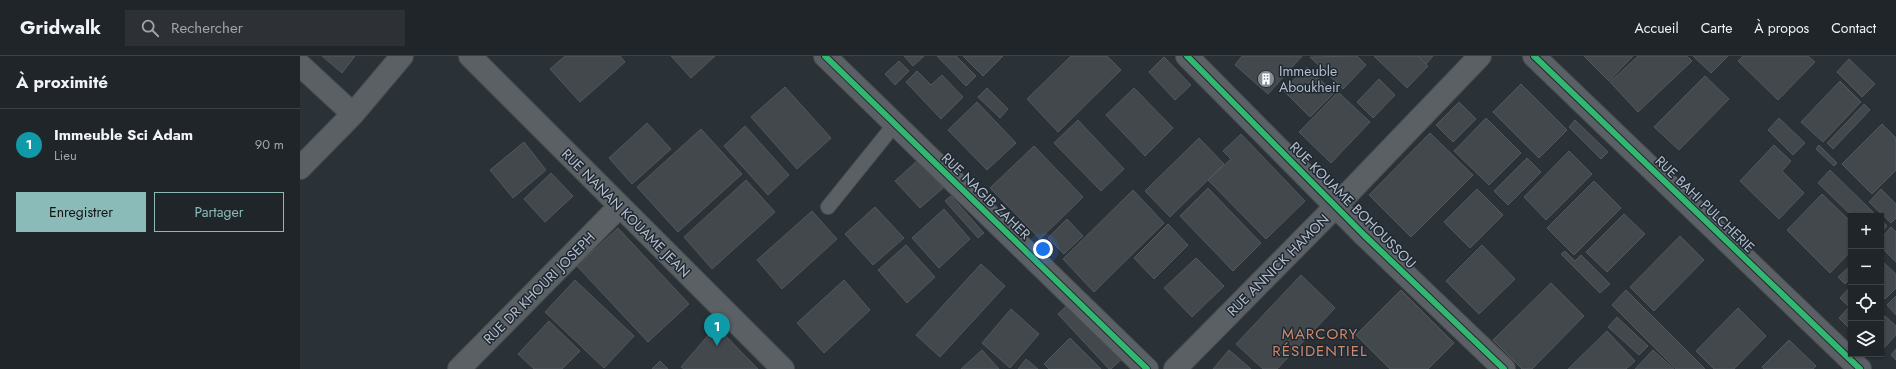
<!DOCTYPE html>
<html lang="fr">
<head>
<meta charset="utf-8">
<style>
  body { margin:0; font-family:Jost,sans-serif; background:#2d3135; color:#f1f3f6 }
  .controls { position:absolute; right:12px; bottom:12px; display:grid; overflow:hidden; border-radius:0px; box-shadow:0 1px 3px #0004 }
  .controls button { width:36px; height:36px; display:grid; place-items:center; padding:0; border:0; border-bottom:1px solid #3d4246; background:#202529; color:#f1f3f6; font:20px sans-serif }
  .you { position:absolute; left:743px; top:193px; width:14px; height:14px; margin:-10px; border:3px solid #fff; border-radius:50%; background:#1a73e8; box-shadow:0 0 0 6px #1a73e833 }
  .badge { display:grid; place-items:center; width:26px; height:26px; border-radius:50%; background:#8bbbb9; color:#fff; font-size:13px; font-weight:700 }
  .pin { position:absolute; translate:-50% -33px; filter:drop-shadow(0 1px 2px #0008) }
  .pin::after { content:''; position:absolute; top:21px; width:14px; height:12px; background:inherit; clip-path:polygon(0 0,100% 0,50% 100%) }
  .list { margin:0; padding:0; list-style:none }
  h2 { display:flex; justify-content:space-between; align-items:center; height:52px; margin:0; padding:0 16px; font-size:17px }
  h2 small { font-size:13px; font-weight:400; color:#a2a5a8 }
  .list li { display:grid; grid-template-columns:26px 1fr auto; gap:12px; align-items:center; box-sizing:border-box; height:72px; padding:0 16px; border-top:1px solid #3d4246 }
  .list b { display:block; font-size:15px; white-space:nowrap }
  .list p { margin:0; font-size:13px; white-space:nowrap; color:#a2a5a8 }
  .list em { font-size:13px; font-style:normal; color:#a2a5a8 }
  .actions { display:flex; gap:8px; padding:12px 16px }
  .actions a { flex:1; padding:9px 0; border:1px solid #8bbbb9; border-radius:0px; text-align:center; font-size:14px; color:#8bbbb9 }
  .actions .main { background:#8bbbb9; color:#111 }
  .icon { flex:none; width:22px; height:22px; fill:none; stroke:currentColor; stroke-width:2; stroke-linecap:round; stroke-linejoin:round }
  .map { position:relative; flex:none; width:1596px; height:313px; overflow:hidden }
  header { display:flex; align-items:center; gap:24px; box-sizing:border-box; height:56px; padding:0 20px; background:#202529; border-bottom:1px solid #3d4246 }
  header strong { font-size:19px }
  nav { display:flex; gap:22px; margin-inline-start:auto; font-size:14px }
  .search { width:280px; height:36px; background:#2d3135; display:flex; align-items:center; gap:10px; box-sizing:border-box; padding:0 14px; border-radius:0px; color:#a2a5a8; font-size:15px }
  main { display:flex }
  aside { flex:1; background:#202529 }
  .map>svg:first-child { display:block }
</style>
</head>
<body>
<header>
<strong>Gridwalk</strong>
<div class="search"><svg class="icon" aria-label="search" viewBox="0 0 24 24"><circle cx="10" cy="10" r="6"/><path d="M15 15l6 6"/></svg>Rechercher</div>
<nav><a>Accueil</a><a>Carte</a><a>À propos</a><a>Contact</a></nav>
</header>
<main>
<aside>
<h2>À proximité<small></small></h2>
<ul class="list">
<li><span class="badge" style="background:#0f9aa8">1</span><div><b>Immeuble Sci Adam</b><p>Lieu</p></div><em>90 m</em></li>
</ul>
<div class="actions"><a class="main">Enregistrer</a><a>Partager</a></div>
</aside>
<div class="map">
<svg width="1596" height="313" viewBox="0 0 1596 313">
  <rect width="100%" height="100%" fill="#2a3137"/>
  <path fill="#43484d" stroke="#52585f" d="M22,0h33l-13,17z
    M265,0h55l5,6 -45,40 -30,-33z
    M371,0h44l-24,22z
    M604,0h20l-11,10z
    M637,0h19l20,20 -10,10z
    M663,0h40l-20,20z
    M771,0h36l14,14 -63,62 -31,-33z
    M942,0h60l-34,38 -33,-29z
    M1057,0l9,9 -23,24 -33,-32z
    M1074,0h44l10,10 -21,22z
    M1118,0h15l-7,8z
    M1284,0h49l-24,25z
    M1338,0h49l5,5 -54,51 -28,-30z
    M1393,0h35l-17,17z
    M1443,0h65l7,6 -37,38 -40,-39z
    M864,1l27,28 -16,15 -26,-28z
    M1549,3l26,25 -13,13 -25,-25z
    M599,5l10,10 -14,14 -10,-11z
    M1007,11l27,26 -24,24 -27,-27z
    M617,15l14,14 11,-10 21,22 -22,22 -35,-37z
    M1405,20l24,23 -50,51 -25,-23z
    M1079,23l16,16 -22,23 -16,-16z
    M1540,25l21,21 -38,40 -22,-20z
    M1221,28l46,46 -28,28 -46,-46z
    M485,31l46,51 -34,31 -46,-52z
    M687,32l21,21 -8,9 -22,-21z
    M834,32l39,40 -28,28 -39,-41z
    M1038,36l32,30 -39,41 -32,-31z
    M677,46l39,41 -29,27 -39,-40z
    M1159,46l17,17 -23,23 -17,-17z
    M1564,48l6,6 -37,39 -6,-6z
    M1186,62l35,35 -32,32 -35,-34z
    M1479,62l26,25 -12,12 -25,-25z
    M778,64l46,49 -23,22 -47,-48z
    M1275,64l33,32 -7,7 -32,-32z
    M347,67l24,26 -39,35 -23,-26z
    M1582,68l14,14v32l-24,24 -30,-30z
    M445,70l44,49 -21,20 -44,-49z
    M401,73l41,45 -64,58 -41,-45z
    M1130,77l43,42 -62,62 -42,-42z
    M941,78l64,67 -39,38 -58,-59 23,-21 -8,-8z
    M899,82l25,26 -54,53 -25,-26z
    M224,86l22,28 -33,28 -23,-28z
    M1474,89l17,16 -9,10 22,22 -25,26 -39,-38z
    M1519,89l18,18 -3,3 -18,-17z
    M734,90l49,51 -43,42 -50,-51z
    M1269,95l23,23 -46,46 -22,-23z
    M1227,102l14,14 -33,33 -14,-14z
    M618,104l25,28 -23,20 -25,-27z
    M1530,114l47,46h-25l-34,-33z
    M251,117l22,23 -28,26 -21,-23z
    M446,124l29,32 -63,57 -28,-32z
    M1294,125l27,27 -47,47 -27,-27z
    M908,132l53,55 -28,28 -53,-55z
    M1177,133l26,26 -33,33 -26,-26z
    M1581,133l15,15v14l-5,5 -22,-21z
    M833,134l31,33 -70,69 -31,-33z
    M1522,138l29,28v29l-21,22 -43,-43z
    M651,140l33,37 -6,5 -33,-37z
    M575,151l29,31 -31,27 -28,-31z
    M644,153l26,30 -31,29 -27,-30z
    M512,155l25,28 -55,50 -25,-29z
    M1324,158l21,20 -38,38 -21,-20z
    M767,163l16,17 -19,18 -16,-16z
    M1581,164l6,6 -6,7z
    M868,168l20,21 -34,34 -20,-21z
    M1591,171l5,5v30l-15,-15v-9z
    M318,172l71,76 -41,38 -71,-76z
    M1380,180l24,24 -50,51 -24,-24z
    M606,189l29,32 -28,26 -29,-33z
    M1182,189l33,34 -36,35 -33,-33z
    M1265,195l10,10 6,-6 29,29 -10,9 -39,-39z
    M896,202l28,28 -32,31 -28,-29z
    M1581,204l15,14v14l-11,11 -4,-4z
    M681,208l24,22 -65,71 -24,-22z
    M1549,211l2,2v9l-6,6 -7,-7z
    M1001,219l34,33 -58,61h-14l-27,-25z
    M275,224l59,56 -30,32 -59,-56z
    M544,224l26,30 -46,43 -27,-30z
    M1251,227l33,33 -52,53h-10l-29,-29z
    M1551,230v44l-12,-12 10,-11 -9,-9z
    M1101,234l53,53 -26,26h-38l-34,-34z
    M1326,234l79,79h-29l-64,-64z
    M1596,240v19l-9,-10z
    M772,245l53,55 -14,13h-2l-51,-55z
    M1438,252l28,28 -32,33h-20l-18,-18z
    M711,253l28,25 -29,34 -28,-25z
    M1585,260l11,10v9l-15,16v-31z
    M1317,261l31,29 -9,9 -31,-28z
    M249,265l31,30 -18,18h-28l-16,-15z
    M416,270l42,43h-74l-3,-2z
    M1307,275l28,30 -9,8h-58z
    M770,282l31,31h-52l-5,-5z
    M1489,284l27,26 -3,3h-49l-2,-2z
    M1596,293v11l-5,-5z
    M682,294l17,19h-38z
    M929,294l22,19h-38z
    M1353,294l21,19h-39z
    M726,303l12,10h-20z
    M360,305l8,8h-16z"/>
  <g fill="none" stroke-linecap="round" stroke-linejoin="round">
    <defs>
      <path id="lane" d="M528,151l67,-83"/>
      <path id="street" d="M170,0l313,313
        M525,0l322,313
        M887,0l177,179 140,134
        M1234,0l326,313
        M0,9l53,49
        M0,112l53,-54 49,-58
        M159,313l160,-162
        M875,313l161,-163 144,-150"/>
    </defs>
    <use href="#lane" stroke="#484d52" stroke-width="16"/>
    <use href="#street" stroke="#484d52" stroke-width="24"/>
    <use href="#lane" stroke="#5b6065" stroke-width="14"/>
    <use href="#street" stroke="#5b6065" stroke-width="22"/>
    <defs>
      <path id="cycleway" d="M525,0l322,313
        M887,0l177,179 140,134
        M1234,0l326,313"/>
    </defs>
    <use href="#cycleway" stroke="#1e2832" stroke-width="8"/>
    <use href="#cycleway" stroke="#33b770" stroke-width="6"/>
  </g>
  <defs>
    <symbol id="building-disc" viewBox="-11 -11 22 22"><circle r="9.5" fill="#848d95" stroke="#1e2832"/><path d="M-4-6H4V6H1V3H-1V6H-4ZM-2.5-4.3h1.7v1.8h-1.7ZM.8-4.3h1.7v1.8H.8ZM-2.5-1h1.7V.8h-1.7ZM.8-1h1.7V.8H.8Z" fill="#fff"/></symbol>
  </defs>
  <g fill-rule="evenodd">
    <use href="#building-disc" x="956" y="13" width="20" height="20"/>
  </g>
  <g text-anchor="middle" stroke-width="3" stroke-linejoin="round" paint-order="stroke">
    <g font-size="14" fill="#b5bec8" stroke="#1e2832" text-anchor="start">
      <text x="979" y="20">Immeuble<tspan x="979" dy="16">Aboukheir</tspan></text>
    </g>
    <g font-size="14" fill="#b5bec8" stroke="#1e2832">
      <text transform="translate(686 140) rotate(44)" y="5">RUE NAGIB ZAHER</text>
      <text transform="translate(1405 148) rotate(44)" y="5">RUE BAHI PULCHERIE</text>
      <text transform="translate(1053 149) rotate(45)" y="5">RUE KOUAME BOHOUSSOU</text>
      <text transform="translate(326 157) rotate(45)" y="5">RUE NANAN KOUAME JEAN</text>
      <text transform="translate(978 209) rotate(-45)" y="5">RUE ANNICK HAMON</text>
      <text transform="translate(239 232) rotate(-45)" y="5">RUE DR KHOURI JOSEPH</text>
    </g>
    <g font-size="15" letter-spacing="1" fill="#cf8969" stroke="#1e2832">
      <text x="1020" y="283">MARCORY<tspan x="1020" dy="17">RÉSIDENTIEL</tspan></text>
    </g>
  </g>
</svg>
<div class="controls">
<button>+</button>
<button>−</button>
<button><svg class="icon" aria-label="locate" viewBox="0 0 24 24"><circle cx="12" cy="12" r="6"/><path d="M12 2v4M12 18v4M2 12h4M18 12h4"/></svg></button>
<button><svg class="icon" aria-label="layers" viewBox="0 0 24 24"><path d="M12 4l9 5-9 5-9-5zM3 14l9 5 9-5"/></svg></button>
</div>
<div class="you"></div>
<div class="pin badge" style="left:417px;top:290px;background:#0f9aa8">1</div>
</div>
</main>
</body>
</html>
